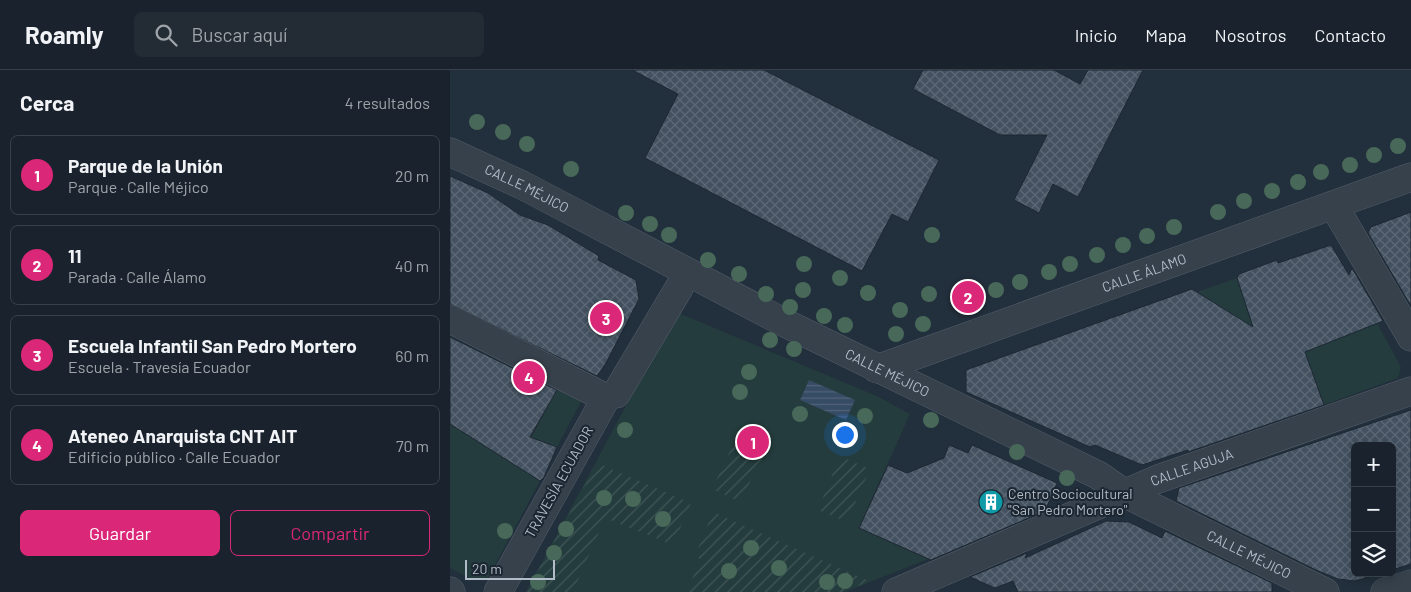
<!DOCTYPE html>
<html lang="es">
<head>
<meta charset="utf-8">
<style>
  body { margin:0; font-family:Barlow,sans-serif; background:#232b35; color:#f1f3f6 }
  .controls { position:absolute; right:15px; bottom:15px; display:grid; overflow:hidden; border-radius:8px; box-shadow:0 2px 12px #0003 }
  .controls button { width:45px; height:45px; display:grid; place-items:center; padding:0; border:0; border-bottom:1px solid #384049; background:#1a232d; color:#f1f3f6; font:25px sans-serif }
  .scale { position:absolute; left:15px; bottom:12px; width:90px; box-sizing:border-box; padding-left:5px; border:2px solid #b2bbc8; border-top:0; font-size:14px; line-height:18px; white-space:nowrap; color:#b2bbc8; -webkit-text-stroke:4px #1b2631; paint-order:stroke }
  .you { position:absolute; left:394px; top:364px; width:18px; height:18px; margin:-12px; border:4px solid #fff; border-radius:50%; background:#1a73e8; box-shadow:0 0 0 8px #1a73e833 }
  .badge { display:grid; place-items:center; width:32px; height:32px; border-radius:50%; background:#db2777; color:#fff; font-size:16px; font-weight:700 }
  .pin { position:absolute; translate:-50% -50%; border:2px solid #fff; box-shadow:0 1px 5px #0006 }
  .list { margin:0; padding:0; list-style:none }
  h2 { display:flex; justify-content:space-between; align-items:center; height:65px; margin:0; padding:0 20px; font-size:21px }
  h2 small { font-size:16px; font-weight:400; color:#9fa4aa }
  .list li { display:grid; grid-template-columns:32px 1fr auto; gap:15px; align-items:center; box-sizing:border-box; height:80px; margin:0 10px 10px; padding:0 10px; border:1px solid #384049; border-radius:8px }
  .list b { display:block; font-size:19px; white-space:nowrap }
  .list p { margin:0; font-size:16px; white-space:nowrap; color:#9fa4aa }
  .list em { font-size:16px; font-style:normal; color:#9fa4aa }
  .actions { display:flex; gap:10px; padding:15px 20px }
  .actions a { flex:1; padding:11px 0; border:1px solid #db2777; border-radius:8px; text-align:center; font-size:18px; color:#db2777 }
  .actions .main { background:#db2777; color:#fff }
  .icon { flex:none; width:28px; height:28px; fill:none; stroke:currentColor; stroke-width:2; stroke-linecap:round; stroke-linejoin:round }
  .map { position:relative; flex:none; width:961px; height:522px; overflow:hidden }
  header { display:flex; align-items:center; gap:30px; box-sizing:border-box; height:70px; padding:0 25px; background:#1a232d; border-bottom:1px solid #384049 }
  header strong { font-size:24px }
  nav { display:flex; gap:28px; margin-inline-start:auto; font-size:18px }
  .search { width:350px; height:45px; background:#232b35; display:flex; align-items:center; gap:12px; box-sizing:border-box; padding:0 18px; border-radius:8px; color:#9fa4aa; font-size:19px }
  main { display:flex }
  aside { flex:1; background:#1a232d }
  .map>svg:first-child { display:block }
</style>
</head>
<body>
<header>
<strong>Roamly</strong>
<div class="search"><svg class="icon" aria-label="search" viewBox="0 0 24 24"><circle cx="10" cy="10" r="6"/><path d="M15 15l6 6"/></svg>Buscar aquí</div>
<nav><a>Inicio</a><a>Mapa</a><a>Nosotros</a><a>Contacto</a></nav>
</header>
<main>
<aside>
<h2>Cerca<small>4 resultados</small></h2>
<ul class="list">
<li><span class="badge">1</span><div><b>Parque de la Unión</b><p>Parque · Calle Méjico</p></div><em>20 m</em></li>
<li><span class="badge">2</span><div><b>11</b><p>Parada · Calle Álamo</p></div><em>40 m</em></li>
<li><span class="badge">3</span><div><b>Escuela Infantil San Pedro Mortero</b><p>Escuela · Travesía Ecuador</p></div><em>60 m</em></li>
<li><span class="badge">4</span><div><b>Ateneo Anarquista CNT AIT</b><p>Edificio público · Calle Ecuador</p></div><em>70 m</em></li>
</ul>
<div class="actions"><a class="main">Guardar</a><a>Compartir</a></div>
</aside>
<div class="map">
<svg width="961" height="522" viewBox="0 0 961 522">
  <defs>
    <pattern id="garden-furrows" width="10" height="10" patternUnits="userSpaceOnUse" patternTransform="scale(1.25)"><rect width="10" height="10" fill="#243c3d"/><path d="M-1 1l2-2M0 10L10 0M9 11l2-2" fill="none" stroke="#415658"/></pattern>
    <pattern id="water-rules" width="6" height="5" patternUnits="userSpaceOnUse" patternTransform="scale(1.25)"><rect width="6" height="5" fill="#364b64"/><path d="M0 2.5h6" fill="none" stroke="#516379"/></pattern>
    <pattern id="building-cross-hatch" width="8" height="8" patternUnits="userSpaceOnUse" patternTransform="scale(1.25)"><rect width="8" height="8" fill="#435160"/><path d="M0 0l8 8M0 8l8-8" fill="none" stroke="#5c6875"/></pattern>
  </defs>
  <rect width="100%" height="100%" fill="#222f3c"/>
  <path fill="#243c3d" d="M787,208l22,69 -62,-55z
    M231,244l196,82 33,18 -51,114 69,31 -83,33h-319l147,-274z
    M927,253l24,44 -3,11 -74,27 -19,-53z
    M107,319l24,13 -24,45 -26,-9z
    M0,354l90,57 -52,97 -17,1 -21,-11z"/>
  <path fill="url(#garden-furrows)" d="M288,364l29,14 -27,54 -28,-13z
    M390,386l30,13 -23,53 -29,-12z
    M147,393l94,40 -18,42 -68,-27 -32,74h-47z
    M263,442l156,69 -24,11h-158l13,-33 -5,-3z"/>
  <path fill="url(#water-rules)" d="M359,310l46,20 -9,20 -46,-20z"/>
  <path fill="url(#building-cross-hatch)" stroke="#1d2833" d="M182,0h132l175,90 -31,62 -16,-8 -30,57 -217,-113 33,-64z
    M473,0h131l26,14 8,-14h55l-65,127 -25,-13 -14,29 -25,-13 33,-65h-47l-87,-46z
    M0,106l38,17 32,22 28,10 51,31 -1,4 38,20 3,19 -33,64 -9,13 -147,-72z
    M961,142v94l-43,-73 3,-6z
    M881,175l18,30 3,-7 31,53 -78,31 19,53 -136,47v-2l-46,15 -47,-20 -5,2 -124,-55v-22l226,-81 61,38 -16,-49 2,-4 38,-14 1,3z
    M0,267l107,53 -27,47 27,10 -13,30 -4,4 -90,-57z
    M961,340v154l-19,6v-124h-37v127h26l-26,8 -17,-2 -22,-9 -140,-69 3,-13z
    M499,375l19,8 4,-8 85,38 -12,28 -114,49 -72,-32 29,-63 19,8 37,-15z
    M656,451l23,1 33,16 3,-7 107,52v9h-254l-5,-11 -18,7 -25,-11 57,-24 -2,5z"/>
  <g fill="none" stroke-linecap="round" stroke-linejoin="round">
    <defs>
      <g id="street">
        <path id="s1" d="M0,82l72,33 263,138 313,152 26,18 201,99"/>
        <path d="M884,136l77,131"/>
        <path d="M0,249l156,79 -108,194"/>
        <path id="s2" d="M427,299l534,-192"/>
        <path d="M166,324l63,-106"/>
        <path d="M0,521l1,1"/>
        <path id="s3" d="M446,522l262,-113 253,-88"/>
        <path d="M935,522l26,-8"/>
      </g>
    </defs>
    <use href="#street" stroke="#545e6a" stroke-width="29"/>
    <use href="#street" stroke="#36414c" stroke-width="28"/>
  </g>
  <g fill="#486959">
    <circle cx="27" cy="52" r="8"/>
    <circle cx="53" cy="62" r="8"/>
    <circle cx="77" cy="74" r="8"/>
    <circle cx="948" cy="76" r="8"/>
    <circle cx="924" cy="85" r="8"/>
    <circle cx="900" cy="95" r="8"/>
    <circle cx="121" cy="99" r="8"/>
    <circle cx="871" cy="102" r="8"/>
    <circle cx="848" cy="112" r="8"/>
    <circle cx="822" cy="121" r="8"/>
    <circle cx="794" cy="131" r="8"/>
    <circle cx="768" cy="142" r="8"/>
    <circle cx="176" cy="143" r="8"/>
    <circle cx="200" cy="154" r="8"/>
    <circle cx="724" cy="157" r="8"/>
    <circle cx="219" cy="165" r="8"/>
    <circle cx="482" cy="165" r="8"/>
    <circle cx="697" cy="166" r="8"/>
    <circle cx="673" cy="175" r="8"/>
    <circle cx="647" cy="185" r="8"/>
    <circle cx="258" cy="190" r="8"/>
    <circle cx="354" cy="194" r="8"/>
    <circle cx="620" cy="194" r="8"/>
    <circle cx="599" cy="202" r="8"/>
    <circle cx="289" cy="204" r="8"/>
    <circle cx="390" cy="208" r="8"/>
    <circle cx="570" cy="212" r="8"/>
    <circle cx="353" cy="220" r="8"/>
    <circle cx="546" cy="220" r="8"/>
    <circle cx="418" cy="223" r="8"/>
    <circle cx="316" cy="224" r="8"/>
    <circle cx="479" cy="224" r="8"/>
    <circle cx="340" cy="237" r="8"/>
    <circle cx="450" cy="240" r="8"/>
    <circle cx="374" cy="246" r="8"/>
    <circle cx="473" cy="254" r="8"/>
    <circle cx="395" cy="255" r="8"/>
    <circle cx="446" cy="264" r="8"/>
    <circle cx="320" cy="270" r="8"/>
    <circle cx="344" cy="279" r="8"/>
    <circle cx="299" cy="302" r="8"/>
    <circle cx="290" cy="322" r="8"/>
    <circle cx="350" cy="344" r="8"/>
    <circle cx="415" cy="346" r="8"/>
    <circle cx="481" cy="350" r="8"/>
    <circle cx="175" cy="360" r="8"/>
    <circle cx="567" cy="382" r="8"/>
    <circle cx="617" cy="408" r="8"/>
    <circle cx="154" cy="428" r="8"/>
    <circle cx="183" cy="429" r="8"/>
    <circle cx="213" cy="449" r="8"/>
    <circle cx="116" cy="459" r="8"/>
    <circle cx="55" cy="461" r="8"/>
    <circle cx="301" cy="478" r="8"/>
    <circle cx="104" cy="483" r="8"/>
    <circle cx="329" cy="498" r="8"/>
    <circle cx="279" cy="501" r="8"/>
    <circle cx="395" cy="511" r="8"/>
    <circle cx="88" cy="512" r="8"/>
    <circle cx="377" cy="512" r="8"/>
  </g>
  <defs>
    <symbol id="building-disc" viewBox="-11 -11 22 22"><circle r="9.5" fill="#0f9aa8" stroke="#1b2631"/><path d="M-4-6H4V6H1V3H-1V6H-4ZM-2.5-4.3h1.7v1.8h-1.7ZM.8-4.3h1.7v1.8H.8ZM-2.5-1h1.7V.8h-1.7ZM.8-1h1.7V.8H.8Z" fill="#fff"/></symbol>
  </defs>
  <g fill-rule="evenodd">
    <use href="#building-disc" x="527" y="418" width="28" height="28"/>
  </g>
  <g text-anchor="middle" stroke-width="4" stroke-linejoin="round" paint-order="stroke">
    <g font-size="14" fill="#b2bbc8" stroke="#1b2631">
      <text dy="5" stroke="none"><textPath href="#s1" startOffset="85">CALLE MÉJICO</textPath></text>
      <text dy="5" stroke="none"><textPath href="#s2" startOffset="284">CALLE ÁLAMO</textPath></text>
      <text dy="5" stroke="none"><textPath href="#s1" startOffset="490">CALLE MÉJICO</textPath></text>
      <text dy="5" stroke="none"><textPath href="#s3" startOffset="321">CALLE AGUJA</textPath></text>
      <text transform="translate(109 412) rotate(-61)" y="5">TRAVESÍA ECUADOR</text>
      <text dy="5" stroke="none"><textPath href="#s1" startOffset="895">CALLE MÉJICO</textPath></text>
    </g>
    <g font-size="14" fill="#b2bbc8" stroke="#1b2631" text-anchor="start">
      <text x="558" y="429">Centro Sociocultural<tspan x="558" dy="16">"San Pedro Mortero"</tspan></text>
    </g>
  </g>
</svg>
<div class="controls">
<button>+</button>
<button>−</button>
<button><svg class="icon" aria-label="layers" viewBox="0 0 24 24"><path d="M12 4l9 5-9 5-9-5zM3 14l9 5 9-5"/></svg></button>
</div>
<div class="scale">20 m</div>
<div class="you"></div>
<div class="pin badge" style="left:303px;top:372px">1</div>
<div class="pin badge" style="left:518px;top:227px">2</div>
<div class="pin badge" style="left:156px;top:248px">3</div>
<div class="pin badge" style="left:79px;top:307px">4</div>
</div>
</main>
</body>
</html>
